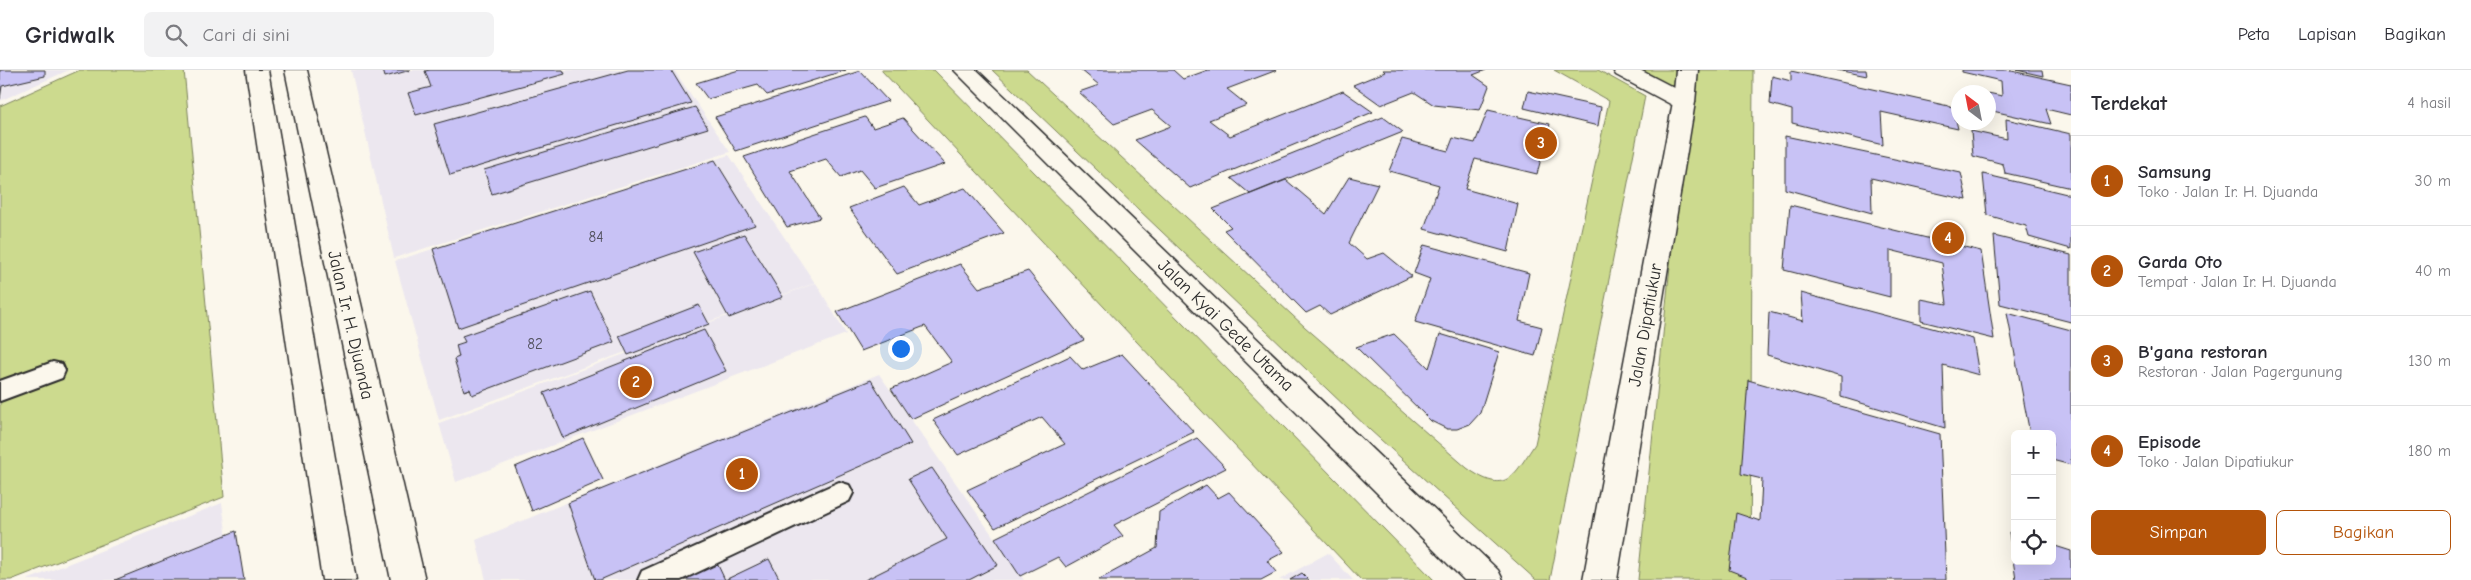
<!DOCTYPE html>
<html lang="id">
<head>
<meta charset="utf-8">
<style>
  body { margin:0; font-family:"Comic Neue",sans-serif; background:#f2f2f3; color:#2b2b33 }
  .controls { position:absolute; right:15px; bottom:15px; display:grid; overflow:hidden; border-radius:8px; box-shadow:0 5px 20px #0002 }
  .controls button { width:45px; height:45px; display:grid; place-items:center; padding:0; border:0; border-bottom:1px solid #e1e1e2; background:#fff; color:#2b2b33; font:25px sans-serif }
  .compass { position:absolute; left:1951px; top:15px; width:45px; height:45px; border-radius:50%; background:#fff; box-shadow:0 5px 20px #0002; rotate:328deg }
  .you { position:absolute; left:900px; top:278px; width:18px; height:18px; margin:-12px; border:4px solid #fff; border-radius:50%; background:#1a73e8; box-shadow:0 0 0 8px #1a73e833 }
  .badge { display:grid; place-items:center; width:32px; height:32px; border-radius:50%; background:#b45309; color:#fff; font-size:16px; font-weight:700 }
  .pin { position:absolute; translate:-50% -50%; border:2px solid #fff; box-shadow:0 1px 5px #0006 }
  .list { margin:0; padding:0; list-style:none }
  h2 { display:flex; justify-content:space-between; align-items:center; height:65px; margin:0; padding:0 20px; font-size:21px }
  h2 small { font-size:16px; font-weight:400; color:#7c7c81 }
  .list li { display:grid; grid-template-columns:32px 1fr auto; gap:15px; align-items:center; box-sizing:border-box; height:90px; padding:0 20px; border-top:1px solid #e1e1e2 }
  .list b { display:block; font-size:19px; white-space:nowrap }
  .list p { margin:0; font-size:16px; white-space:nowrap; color:#7c7c81 }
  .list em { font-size:16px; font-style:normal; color:#7c7c81 }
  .actions { display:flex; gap:10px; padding:15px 20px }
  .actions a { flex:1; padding:11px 0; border:1px solid #b45309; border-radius:8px; text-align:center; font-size:18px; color:#b45309 }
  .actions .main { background:#b45309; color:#fff }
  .icon { flex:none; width:28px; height:28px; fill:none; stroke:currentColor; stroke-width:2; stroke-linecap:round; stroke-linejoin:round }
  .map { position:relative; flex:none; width:2071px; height:510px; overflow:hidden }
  header { display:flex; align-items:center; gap:30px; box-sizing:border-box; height:70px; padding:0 25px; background:#fff; border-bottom:1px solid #e1e1e2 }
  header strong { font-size:24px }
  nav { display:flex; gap:28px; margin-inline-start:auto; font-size:18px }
  .search { width:350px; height:45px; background:#f2f2f3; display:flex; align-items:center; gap:12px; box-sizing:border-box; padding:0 18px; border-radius:8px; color:#7c7c81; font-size:19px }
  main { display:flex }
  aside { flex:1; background:#fff }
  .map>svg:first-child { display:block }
</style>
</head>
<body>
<header>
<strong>Gridwalk</strong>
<div class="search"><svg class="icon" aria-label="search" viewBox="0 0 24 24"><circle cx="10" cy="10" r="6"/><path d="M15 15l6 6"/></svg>Cari di sini</div>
<nav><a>Peta</a><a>Lapisan</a><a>Bagikan</a></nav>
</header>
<main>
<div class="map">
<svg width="2071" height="510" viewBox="0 0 2071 510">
  <rect width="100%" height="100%" fill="#fbf7ec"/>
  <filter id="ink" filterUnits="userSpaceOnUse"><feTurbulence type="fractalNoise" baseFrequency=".02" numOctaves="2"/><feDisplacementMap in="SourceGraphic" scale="10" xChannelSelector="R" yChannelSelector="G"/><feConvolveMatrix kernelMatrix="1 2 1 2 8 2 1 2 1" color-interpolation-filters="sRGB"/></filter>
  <g filter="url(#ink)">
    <path fill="#ece7ef" d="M0,0h69l-69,31z
      M351,0h323l56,82 -336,106z
      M729,85l86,128 -376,137 -44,-159z
      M816,213l30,51 -390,148 -17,-59z
      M879,304l145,206h-538l-10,-40z
      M222,433l11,77h-206z
      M1328,483l25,27h-74z"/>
    <path fill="#ccda8e" stroke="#7c825c" d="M80,0h104l40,427 -213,83h-11v-474z
      M881,0h53l500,510h-73z
      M992,0h35l278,257 162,141c39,28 46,9 68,-24l74,-343 -55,-31h44l47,26 -95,484h-14l-166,-150z
      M1627,0h56l-2,29z
      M1690,0h63l-3,510h-112z"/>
    <path fill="#c8c2f5" stroke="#2b2b2b" d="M0,0h45v6l-43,10 -2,13z
      M383,0h28l-26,7z
      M430,0h133l2,4 -149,41 -8,-22 23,-6 -6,-16z
      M628,0h43l20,33 -241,72 -16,-51z
      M739,0h107l-79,25 -9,-10 -50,14 -12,-16z
      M1081,0h92l10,9 25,-9h69l-50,19 20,16 -38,15 21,16 113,-45 30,21 -183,76 -55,-48 36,-14 -19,-16 -38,14 -35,-32 20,-7z
      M1383,0h103l-13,5 16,11 -9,24 -46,-5 -20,-13 -33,13 -28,-20 32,-13z
      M1837,0h29l1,6z
      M1962,0h45l64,14v31l-25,-6 5,15 -63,-14v-17l14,3 -1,-15 -39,-9z
      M2017,0h25l1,6z
      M860,1l28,30 -152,50 -21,-34z
      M1791,1l162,36 5,22 -77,-17 2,33 -91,-22v-13l-22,-6 2,-28 19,5z
      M1528,21l73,16 -3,19 -74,-18z
      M695,37l13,21 -216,66 -8,-24z
      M1488,40l62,14 -13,50 -62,-15 -10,30 53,15 -10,48 -84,-23 15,-44 -50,-14 13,-32 46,12 5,-13 22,5z
      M865,47l8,11 30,-10 42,46 -70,24 -15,-18 -19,7 -15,-18 -36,12 30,47 -33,9 -43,-70z
      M1383,47l20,15 -153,62 -19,-16z
      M2006,49l65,15v54l-66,-15 -2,-9 -30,-8 -2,-25 36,8z
      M1785,66l176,37 6,27 -96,-22 1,35 -87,-24z
      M715,90l40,65 -297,103 -25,-79z
      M1983,104l88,21v54l-42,-12 -3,-11 -39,-11z
      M1349,107l29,7 -29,59 18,16 17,-6 28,23 -82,39 -10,-9 -14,7 -82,-83 7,-3 -18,-18 73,-29 40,34z
      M904,117l15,18 46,-17 39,45 -107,41 -48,-66z
      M1790,135l191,46 13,88 -73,-18v-22l26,5 -5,-41 -52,-13v47l-106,-27z
      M744,164l39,63 -54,21 -36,-66z
      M1994,166l77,19v67l-71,-18z
      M1424,175l105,28 -10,48 23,6 -7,29 -120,-34 15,-43 -16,-6z
      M960,194l19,24 49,-17 56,69 -173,79 -20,-30 61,-27 -27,-36 -64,25 -24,-39z
      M590,221l24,51 -142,53 -2,-6 -6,2 -10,-32 5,-2 -3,-12 9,-3 -3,-6z
      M1801,223l172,46 6,36 -36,-10 2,63 -104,-31v-20l-74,-22 2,-43 34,9z
      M699,235l10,19 -81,31 -9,-19z
      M2007,243l64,17v135l-19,-5v-26h-22z
      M704,260l22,41 -163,67 -19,-45z
      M1394,264l35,34 11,-34 59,18 -19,61 -10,11 -13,5h-10l-16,-8 -75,-74z
      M1122,284l72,78 -199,96 -28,-38 98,-46 -23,-27 -84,38 -25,-35 137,-64 13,14z
      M871,310l40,64 -311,136h-5l-27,-77z
      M1748,310l192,54 6,146h-199v-3l-18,-7 7,-57 24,8 2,-42 -21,-5z
      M583,368l20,42 -71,31 -17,-44z
      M1197,368l29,30 -112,57 9,11 -57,31 -8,-10 -38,19 -25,-38z
      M932,398l66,97 -29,15h-104l82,-41 -39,-60z
      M1206,415l12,13 11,-6 55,60 -17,9 9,11 -15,8h-163l59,-32 2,-36z
      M236,461l8,49h-129z
      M2009,462l6,2v27h37v-16l19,6v29h-55z
      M769,489l11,21h-104l40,-19 9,19z
      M1302,503l7,7h-19z"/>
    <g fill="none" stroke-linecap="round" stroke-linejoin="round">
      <defs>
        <path id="service" d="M53,292l9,2 3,7 -3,7 -62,23v-20z
          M839,412l10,3 4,8 -4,8 -168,79h-43l4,-9z"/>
        <path id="minor" d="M954,0h23l521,500 5,10h-39z
          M1613,0h27l52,27 3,5 -3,5 -8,2 -8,-2 -60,-32z"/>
        <path id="secondary" d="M1676,0h22l-3,32 -78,478h-34l90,-478z"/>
        <path id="primary" d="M246,0h22l88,510h-34z
          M285,0h22l118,510h-34z"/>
      </defs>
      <use href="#service" stroke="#2b2b2b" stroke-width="4"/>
      <use href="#minor" stroke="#2b2b2b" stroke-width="3"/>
      <use href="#secondary" stroke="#2b2b2b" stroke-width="3"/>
      <use href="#primary" stroke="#2b2b2b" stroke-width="3"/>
      <use href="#service" fill="#fbf7ec" fill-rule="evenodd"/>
      <use href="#minor" fill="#fbf7ec" fill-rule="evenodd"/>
      <use href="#secondary" fill="#fbf7ec" fill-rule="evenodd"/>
      <use href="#primary" fill="#fbf7ec" fill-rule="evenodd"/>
    </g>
  </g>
  <g text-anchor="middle" stroke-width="4" stroke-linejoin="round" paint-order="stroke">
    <g font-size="15" fill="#52515e">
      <text x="596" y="172">84</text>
      <text x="535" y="279">82</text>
    </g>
    <g font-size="18" fill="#2b2b2b" stroke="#fbf7ec">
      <text transform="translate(351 255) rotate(77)" y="6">Jalan Ir. H. Djuanda</text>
      <text transform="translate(1226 255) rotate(44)" y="6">Jalan Kyai Gede Utama</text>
      <text transform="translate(1645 255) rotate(-80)" y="6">Jalan Dipatiukur</text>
    </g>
  </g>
</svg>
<div class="controls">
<button>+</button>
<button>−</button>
<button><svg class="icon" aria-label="locate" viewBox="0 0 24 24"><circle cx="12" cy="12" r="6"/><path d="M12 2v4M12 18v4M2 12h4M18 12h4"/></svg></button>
</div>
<svg class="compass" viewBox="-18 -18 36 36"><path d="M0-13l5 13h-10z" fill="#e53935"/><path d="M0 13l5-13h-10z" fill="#7c7c81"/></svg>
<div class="you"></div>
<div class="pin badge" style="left:742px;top:404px">1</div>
<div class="pin badge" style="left:636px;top:312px">2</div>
<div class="pin badge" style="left:1541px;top:73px">3</div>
<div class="pin badge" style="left:1948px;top:168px">4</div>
</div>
<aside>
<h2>Terdekat<small>4 hasil</small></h2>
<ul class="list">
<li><span class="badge">1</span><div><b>Samsung</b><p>Toko · Jalan Ir. H. Djuanda</p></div><em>30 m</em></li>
<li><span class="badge">2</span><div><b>Garda Oto</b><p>Tempat · Jalan Ir. H. Djuanda</p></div><em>40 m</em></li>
<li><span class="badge">3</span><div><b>B'gana restoran</b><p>Restoran · Jalan Pagergunung</p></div><em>130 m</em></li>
<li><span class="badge">4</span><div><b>Episode</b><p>Toko · Jalan Dipatiukur</p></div><em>180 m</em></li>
</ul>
<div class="actions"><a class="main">Simpan</a><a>Bagikan</a></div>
</aside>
</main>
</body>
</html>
